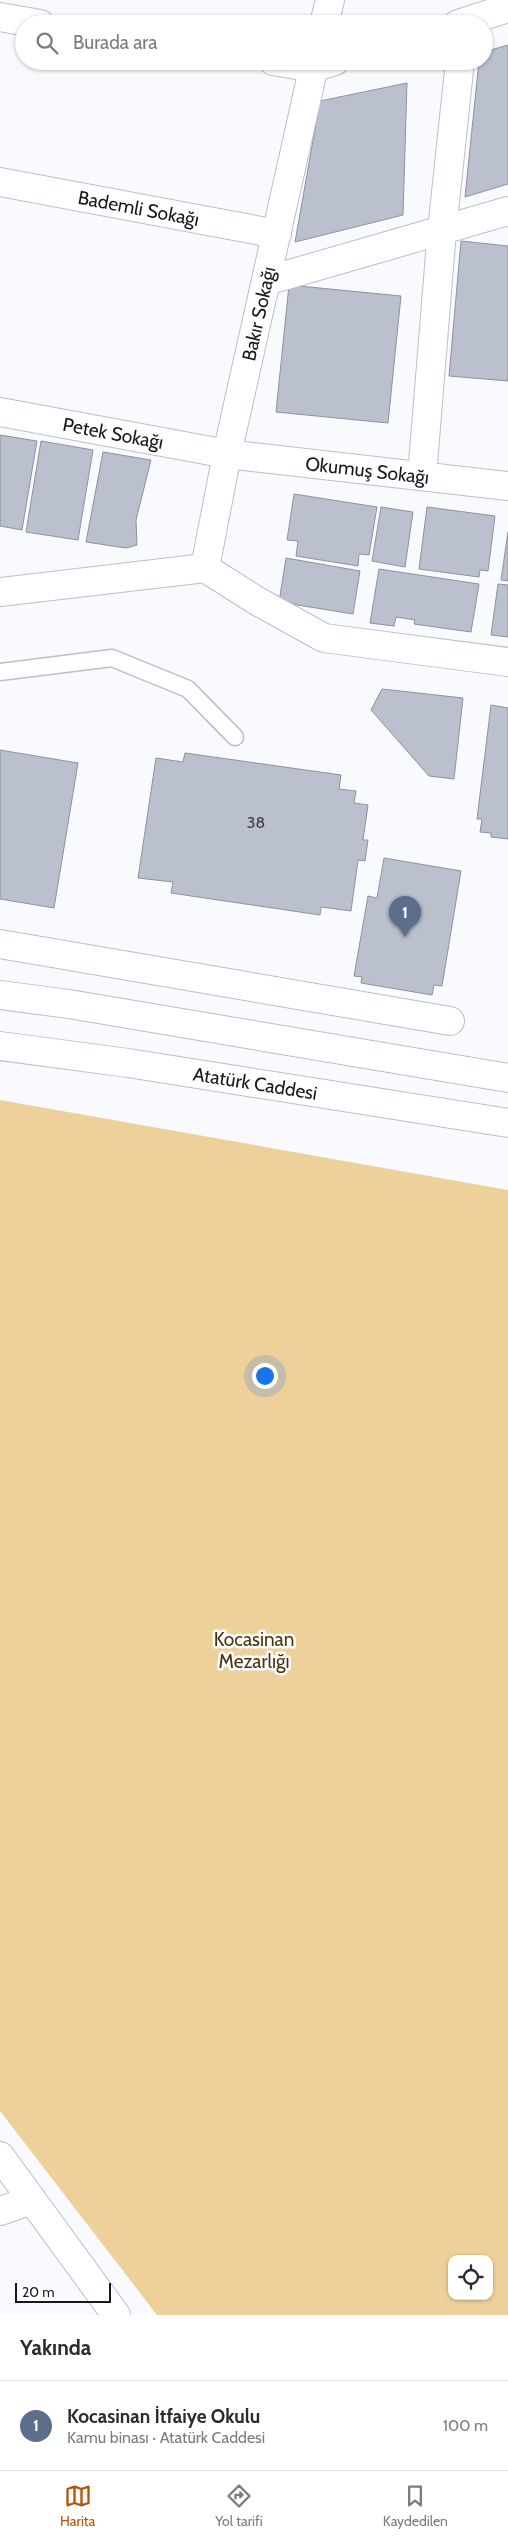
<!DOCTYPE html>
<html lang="tr">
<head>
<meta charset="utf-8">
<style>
  body { margin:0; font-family:Cabin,sans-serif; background:#f2f2f3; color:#2b2b33 }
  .controls { position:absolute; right:15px; bottom:15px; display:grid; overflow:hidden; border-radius:10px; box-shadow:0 1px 4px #0004 }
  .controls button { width:45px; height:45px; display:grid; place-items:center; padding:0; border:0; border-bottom:1px solid #e1e1e2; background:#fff; color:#2b2b33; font:25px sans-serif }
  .scale { position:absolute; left:15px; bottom:12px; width:96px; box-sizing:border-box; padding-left:5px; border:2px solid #16181d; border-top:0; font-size:14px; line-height:18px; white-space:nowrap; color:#16181d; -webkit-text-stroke:4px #fff; paint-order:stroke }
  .you { position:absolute; left:264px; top:1375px; width:18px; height:18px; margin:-12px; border:4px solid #fff; border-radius:50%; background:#1a73e8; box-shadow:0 0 0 8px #1a73e833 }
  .badge { display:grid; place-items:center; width:32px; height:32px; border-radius:50%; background:#b45309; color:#fff; font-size:16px; font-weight:700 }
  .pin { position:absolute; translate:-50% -41px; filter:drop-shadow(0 1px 2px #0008) }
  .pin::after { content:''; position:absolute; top:26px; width:18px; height:15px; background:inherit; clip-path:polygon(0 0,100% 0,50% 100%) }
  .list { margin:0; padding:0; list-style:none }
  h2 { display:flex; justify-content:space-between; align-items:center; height:65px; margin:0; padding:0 20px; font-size:21px }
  h2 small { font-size:16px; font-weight:400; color:#7c7c81 }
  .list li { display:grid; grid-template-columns:32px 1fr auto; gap:15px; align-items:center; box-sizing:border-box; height:90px; padding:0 20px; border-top:1px solid #e1e1e2 }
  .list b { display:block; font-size:19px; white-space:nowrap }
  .list p { margin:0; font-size:16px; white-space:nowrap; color:#7c7c81 }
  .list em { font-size:16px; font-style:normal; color:#7c7c81 }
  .icon { flex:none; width:28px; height:28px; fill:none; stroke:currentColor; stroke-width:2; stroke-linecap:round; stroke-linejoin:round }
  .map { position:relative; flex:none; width:508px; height:2315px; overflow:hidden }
  .search { position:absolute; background:#fff; box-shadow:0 1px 4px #0004; left:15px; right:15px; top:15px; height:55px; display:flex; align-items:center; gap:12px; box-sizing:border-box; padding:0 18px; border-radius:28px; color:#7c7c81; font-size:19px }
  .sheet { height:155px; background:#fff }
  nav { display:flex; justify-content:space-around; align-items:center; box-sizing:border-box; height:70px; border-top:1px solid #e1e1e2; background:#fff; font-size:14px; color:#7c7c81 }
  nav a { display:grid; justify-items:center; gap:2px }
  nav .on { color:#b45309 }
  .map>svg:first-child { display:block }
</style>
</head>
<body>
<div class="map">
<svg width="508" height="2315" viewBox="0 0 508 2315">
  <rect width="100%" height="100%" fill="#f9fafd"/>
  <path fill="#eed09b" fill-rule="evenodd" d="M0,1100l508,90v1125h-351l-157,-204zM452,2259h37v37h-37z"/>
  <path fill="#bac0cd" stroke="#8d929f" d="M508,45v139l-43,13 14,-136h5v-9z
    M407,83l-4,132 -108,27 25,-141z
    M461,241l47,5v135l-59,-5z
    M289,285l112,11 -13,127 -112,-11z
    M0,435l37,6 -15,89 -22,-4z
    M41,441l52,9 -15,90 -52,-8z
    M103,452l48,8 -15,60 1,25 -11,3 -40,-6z
    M294,494l83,13 -8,48 -10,-1 -1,12 -62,-10 2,-15 -11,-1z
    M381,507l32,5 -8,55 -33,-6z
    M427,507l68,9 -7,55 -8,-1 -1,7 -60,-8z
    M508,532v49l-7,-1z
    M286,558l74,13 -7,43 -74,-12z
    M379,569l100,15 -8,48 -57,-8 1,-4 -19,-3 -2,9 -24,-3z
    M498,584l10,1v52l-17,-2z
    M382,689l81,9 -9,81 -25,-3 -58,-66z
    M491,705l17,3v131l-17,-2v-4l-11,-1 2,-13h-5z
    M0,750l78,13 -24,145 -54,-9z
    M185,753l156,22 -2,14 17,2 -2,12 14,2 -5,35h5l-3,21 -7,-1 -7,51 -30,-4 -1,8 -149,-22 2,-11 -35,-4 18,-120 27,4z
    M384,858l77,13 -19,115 -8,-1 -2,10 -71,-12 1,-6 -8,-1 14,-80 9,2z"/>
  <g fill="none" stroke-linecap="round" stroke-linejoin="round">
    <defs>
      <path id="lane" d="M0,672l112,-14 76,31 47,48"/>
      <g id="street">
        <path d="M0,17l40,7"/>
        <path d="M324,24l6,-24"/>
        <path d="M458,24l50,-16"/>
        <path d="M273,61l40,7 22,-7"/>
        <path id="s1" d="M0,182l277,52"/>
        <path d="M266,281l242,-70"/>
        <path id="s2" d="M0,412l227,42 281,32"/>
        <path d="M422,476l20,-246 18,-169"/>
        <path id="s3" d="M205,568l22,-114 88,-393"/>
        <path d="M0,592l205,-24 52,33 67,37 184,24"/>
        <path d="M0,944l450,77"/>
        <path d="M0,2211l32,-11"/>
      </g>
      <g id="secondary">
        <path d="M0,995l69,9 439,74"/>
        <path id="s4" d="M0,1046l128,17 380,60"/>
        <path d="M0,2156l116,159"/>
      </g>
    </defs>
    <use href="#lane" stroke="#b9bfcc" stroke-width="19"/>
    <use href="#street" stroke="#b9bfcc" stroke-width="30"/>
    <use href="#secondary" stroke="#b9bfcc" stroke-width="30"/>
    <use href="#lane" stroke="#fff" stroke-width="16"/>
    <use href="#street" stroke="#fff" stroke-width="28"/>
    <use href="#secondary" stroke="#fff" stroke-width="28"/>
  </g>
  <g text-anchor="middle" stroke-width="5" stroke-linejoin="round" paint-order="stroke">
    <g font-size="16" fill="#3f4249">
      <text x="256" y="828">38</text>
    </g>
    <g font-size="19" fill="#16181d" stroke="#fff">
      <text dy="7" stroke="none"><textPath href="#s1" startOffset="141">Bademli Sokağı</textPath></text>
      <text dy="7" stroke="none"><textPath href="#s3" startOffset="260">Bakır Sokağı</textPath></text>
      <text dy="7" stroke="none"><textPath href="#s2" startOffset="115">Petek Sokağı</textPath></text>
      <text dy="7" stroke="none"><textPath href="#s2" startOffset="372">Okumuş Sokağı</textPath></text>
      <text dy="7" stroke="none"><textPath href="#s4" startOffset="258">Atatürk Caddesi</textPath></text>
    </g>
    <g font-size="19" fill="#49350c" stroke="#fff">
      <text x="254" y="1646">Kocasinan<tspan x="254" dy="22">Mezarlığı</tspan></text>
    </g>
  </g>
</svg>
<div class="controls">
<button><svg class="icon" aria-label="locate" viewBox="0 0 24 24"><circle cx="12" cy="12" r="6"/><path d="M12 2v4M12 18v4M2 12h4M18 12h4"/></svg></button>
</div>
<div class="scale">20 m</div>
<div class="you"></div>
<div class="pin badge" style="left:405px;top:937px;background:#5c6f8a">1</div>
<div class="search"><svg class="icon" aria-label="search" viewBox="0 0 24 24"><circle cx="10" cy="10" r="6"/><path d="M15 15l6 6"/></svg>Burada ara</div>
</div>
<section class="sheet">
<h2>Yakında<small></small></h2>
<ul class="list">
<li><span class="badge" style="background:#5c6f8a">1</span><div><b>Kocasinan İtfaiye Okulu</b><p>Kamu binası · Atatürk Caddesi</p></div><em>100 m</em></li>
</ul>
</section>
<nav>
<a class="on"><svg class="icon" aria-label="map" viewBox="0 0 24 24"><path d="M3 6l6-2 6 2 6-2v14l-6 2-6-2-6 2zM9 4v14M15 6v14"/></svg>Harita</a>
<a><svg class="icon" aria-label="directions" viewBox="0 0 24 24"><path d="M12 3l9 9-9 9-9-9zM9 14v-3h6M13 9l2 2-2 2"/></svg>Yol tarifi</a>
<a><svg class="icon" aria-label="saved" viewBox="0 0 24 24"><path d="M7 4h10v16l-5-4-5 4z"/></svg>Kaydedilen</a>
</nav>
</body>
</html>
